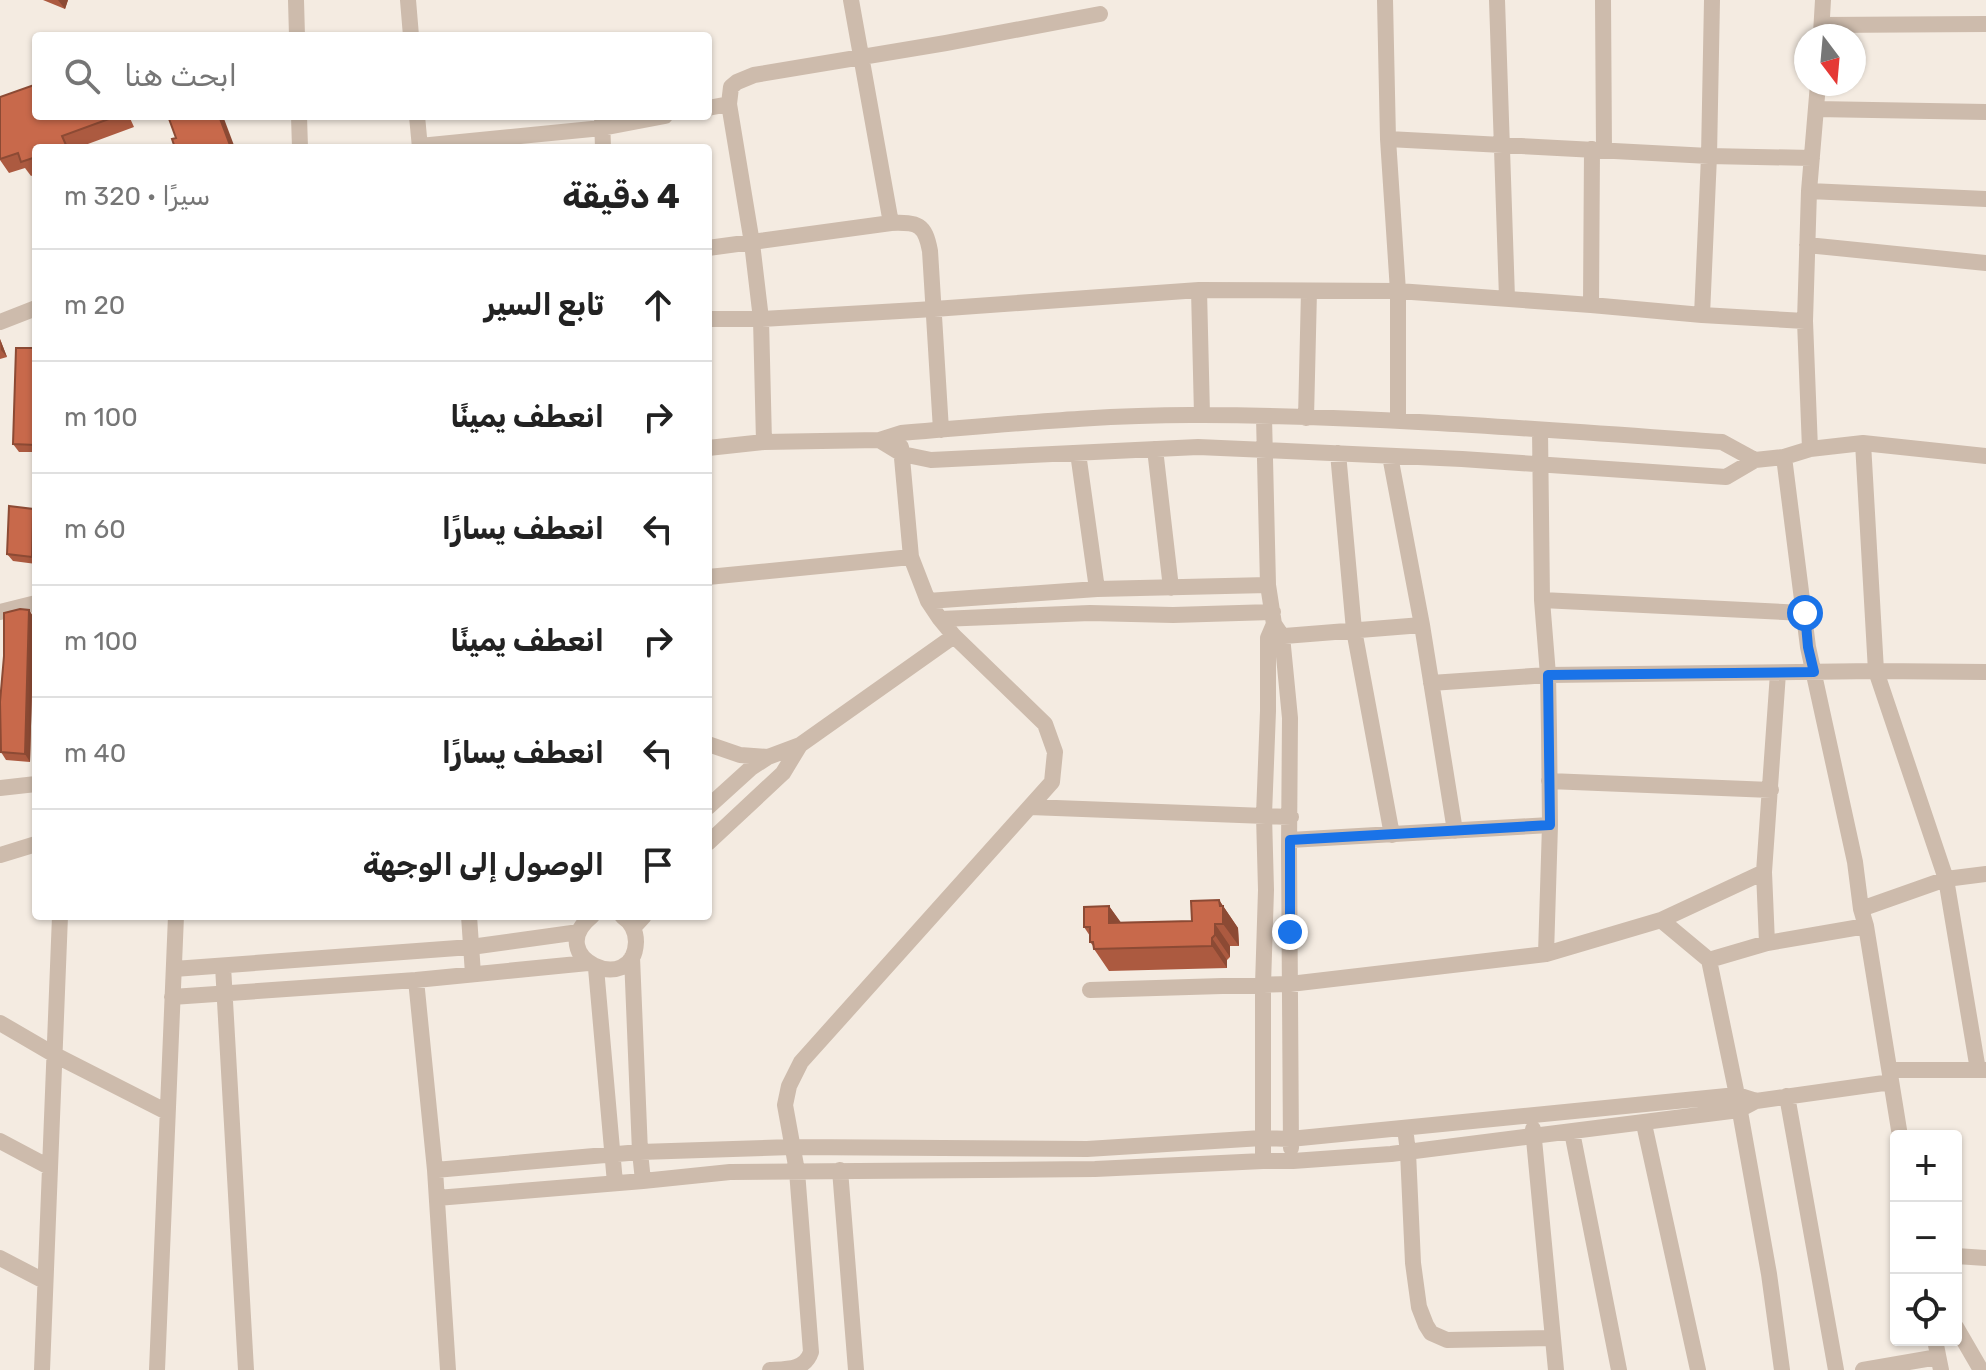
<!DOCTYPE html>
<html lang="ar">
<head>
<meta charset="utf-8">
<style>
  body { margin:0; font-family:Rubik,"Noto Sans Arabic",sans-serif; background:#f6f6f6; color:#222; direction:rtl }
  .controls { position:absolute; right:24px; bottom:24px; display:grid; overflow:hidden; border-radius:8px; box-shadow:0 2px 6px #0004 }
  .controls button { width:72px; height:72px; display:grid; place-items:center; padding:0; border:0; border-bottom:2px solid #e0e0e0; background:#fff; color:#222; font:40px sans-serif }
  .compass { position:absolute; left:1794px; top:24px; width:72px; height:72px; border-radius:50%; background:#fff; box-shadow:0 2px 6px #0004; rotate:164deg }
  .stop { position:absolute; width:24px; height:24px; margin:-18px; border:6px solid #1a73e8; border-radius:50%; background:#fff }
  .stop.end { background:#1a73e8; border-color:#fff; box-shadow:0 2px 8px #0008 }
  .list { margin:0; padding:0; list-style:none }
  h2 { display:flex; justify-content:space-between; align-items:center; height:104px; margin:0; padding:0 32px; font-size:34px }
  h2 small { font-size:26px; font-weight:400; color:#767676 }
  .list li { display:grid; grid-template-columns:52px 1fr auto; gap:24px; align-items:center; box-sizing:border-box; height:112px; padding:0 32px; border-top:2px solid #e0e0e0 }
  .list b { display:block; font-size:30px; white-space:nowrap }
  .list em { font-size:26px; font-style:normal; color:#767676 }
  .icon { flex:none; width:44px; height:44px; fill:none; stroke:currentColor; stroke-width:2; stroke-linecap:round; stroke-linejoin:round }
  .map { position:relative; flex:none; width:1986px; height:1370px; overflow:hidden; direction:ltr }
  .search { position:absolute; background:#fff; box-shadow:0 2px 6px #0004; left:32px; top:32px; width:680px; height:88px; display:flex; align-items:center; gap:20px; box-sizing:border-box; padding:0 28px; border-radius:8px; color:#767676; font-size:30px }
  .panel { position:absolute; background:#fff; box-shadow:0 2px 6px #0004; left:32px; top:144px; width:680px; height:776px; border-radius:8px; direction:rtl }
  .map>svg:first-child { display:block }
</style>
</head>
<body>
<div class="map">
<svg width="1986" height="1370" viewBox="0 0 1986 1370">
  <rect width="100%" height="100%" fill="#f4ebe1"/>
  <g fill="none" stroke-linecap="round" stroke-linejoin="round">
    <path stroke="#cdbbac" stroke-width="16" d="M296,0l1,36
      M408,0l3,36
      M851,0l40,223
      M1385,0l3,139 10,152v129
      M1497,0l10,298
      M1603,0l1,150
      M1822,25l164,-1
      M1821,34l2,-34
      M729,104l23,139 9,76 3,123
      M708,108l21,-4 2,-17 6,-5 17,-7 192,-32 154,-29
      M1816,109l170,3
      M299,116l1,32
      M417,116l3,32
      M602,116l1,32
      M1388,139l321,17 103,2
      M420,146l182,-18 63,-12
      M1809,191l177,8
      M1807,245l179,18
      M708,248l183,-25c27,-1 34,1 39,28l11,179
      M1199,290l3,125
      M1591,305l1,-156
      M1702,315l7,-159 3,-156
      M708,319h53l173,-10 265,-19 199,1 193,14 111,10 103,6
      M0,322l36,-14
      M1264,417l4,168 6,39 8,12 8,82 -1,131 2,299
      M1306,418l3,-127
      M1540,430l2,170 6,75 1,55 1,95 -4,129
      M879,440l23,14 29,6 267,-13 264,12 264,18 29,-17 29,-3 26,-8 53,-6 123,13
      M1863,443l13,228 70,208 32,191
      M901,447l10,110
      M708,448l56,-6 115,-2 22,-7c100,-8 201,-19 302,-18 173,1 346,15 519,27l33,18
      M1155,449l16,139
      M1810,449l-5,-128 4,-130 9,-107
      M1078,453l19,136
      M1338,453l16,177 38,205
      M1390,456l32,169 33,206
      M1784,457l24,190 47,215 6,47 5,17 34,210
      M708,577l203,-20 17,44 12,18 14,17 91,88 10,28 -3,30 -251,280 -12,24 -4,19 12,66 14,181c-6,18 -24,17 -41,18
      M1542,600l263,13
      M928,601l169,-12 171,-4
      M0,612l36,-9
      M940,619l150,-6 83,2 100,-3
      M1272,637l150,-12
      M1431,683l117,-8 328,-4 110,1
      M708,744l32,11 28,2
      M1549,781l222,9
      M0,788l36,-4
      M708,807l43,-39 17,-11 32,-12 154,-109
      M1030,807l261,10
      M1290,840l260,-15
      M708,843l75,-70 17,-28
      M0,855l36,-11
      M1861,909l85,-30 40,-5
      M469,916l4,58
      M592,916c-51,41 42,82 44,26 0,-11 -5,-20 -14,-26
      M1661,920l48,40
      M633,928l11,-12
      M1767,943l-3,-71 14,-199
      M632,957l8,195 3,29
      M223,966l23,404
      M596,968l19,215
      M174,969l297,-22 108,-15
      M416,980l19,190 13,200
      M1090,990l200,-6 256,-30 115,-34 103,-48
      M172,997l244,-17 172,-17
      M0,1023l55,32 112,57
      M1890,1070h96
      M1787,1096l49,274
      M1644,1124l54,246
      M1405,1128l3,24 5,111 6,44 7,18 5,8 16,7 106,-2
      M1533,1129l23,241
      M1572,1132l47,238
      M0,1141l49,26
      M1263,1161v-176l3,-95 -2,-75 4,-104v-73l6,-14
      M435,1170l205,-18 152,-5 295,2 175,-11 28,1 447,-44 19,6
      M840,1170l16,200
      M437,1198l206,-17 87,-9 365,-3 168,-8h30l98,-7 348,-44 17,-9 135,-19
      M1956,1256l30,2
      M0,1258l44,23
      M1956,1327l25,43
      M1935,1340l6,30
      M42,1370l18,-454
      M157,1370l19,-454
      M1782,1370l-13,-96 -32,-179 -28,-135 58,-17 99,-17
      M1863,1370l75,-13"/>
  </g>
  <path fill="#ac5a40" d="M43,0h25l-3,9z
    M0,97l36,19h93l5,11 -57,21h-41v26l-5,2 -6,-8 -16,5 -9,-13z
    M0,339l7,18 -7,2z
    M36,348v104h-17l-6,-8z
    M33,509l3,4v51l-23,-3 -6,-7z
    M29,610l5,8 -4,144 -24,-2 -5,-8z
    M1219,900l19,28 1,18h-9v11l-3,3v8l-118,3 -15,-22v-2l-4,-5v-6l-6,-9 25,-21 11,16 72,-1z"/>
  <path fill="#8c4a34" d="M58,0h10l-3,9z
    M219,116h4l12,32h-4z
    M0,339l7,18 -6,-7z
    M33,509l3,4v49l-4,-5z
    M29,610l5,8 -4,144 -5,-8z
    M1219,900l19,28 1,18 -16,-22z
    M1109,906l16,22 -16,-5z
    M1215,924l15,22v11l-15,-22z
    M1212,938l15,22v8l-15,-22z"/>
  <path fill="#c8694b" stroke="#8c4a34" stroke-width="2" d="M34,85l2,5v26h81l-55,20 4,9 -7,3h-23v9l-15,5 -3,-9 -18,6v-62z
    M168,116h51l12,32h-56l-3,-9 4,-1z
    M16,348h20v97l-23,-1z
    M9,506l24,3 -1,48 -25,-3z
    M20,609l9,1 -4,144 -24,-2 -1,-50 4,-46v-43z
    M1219,900l1,6h3v18h-8v11l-3,3v8l-118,3 -1,-7h-3v-15h-6v-20l25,-1v17l83,-2 -1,-20z"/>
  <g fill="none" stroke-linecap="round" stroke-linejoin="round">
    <path stroke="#1a73e8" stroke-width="10" d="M1290,932v-92l260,-15 -2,-150 266,-3 -6,-25 -3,-34"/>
  </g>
</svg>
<div class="controls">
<button>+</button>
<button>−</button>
<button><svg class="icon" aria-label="locate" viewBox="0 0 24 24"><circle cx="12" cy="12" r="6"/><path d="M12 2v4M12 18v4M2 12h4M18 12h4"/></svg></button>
</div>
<svg class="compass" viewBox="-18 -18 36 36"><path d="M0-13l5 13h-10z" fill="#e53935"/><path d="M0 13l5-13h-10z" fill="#767676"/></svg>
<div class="stop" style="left:1805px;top:613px"></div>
<div class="stop end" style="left:1290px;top:932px"></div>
<div class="search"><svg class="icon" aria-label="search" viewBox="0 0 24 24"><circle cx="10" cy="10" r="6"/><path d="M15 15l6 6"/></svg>ابحث هنا</div>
<section class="panel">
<h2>4 دقيقة<small>سيرًا · 320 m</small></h2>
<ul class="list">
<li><svg class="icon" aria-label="ahead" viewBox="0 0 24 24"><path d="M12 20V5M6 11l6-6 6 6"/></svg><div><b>تابع السير</b></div><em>20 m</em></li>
<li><svg class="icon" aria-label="right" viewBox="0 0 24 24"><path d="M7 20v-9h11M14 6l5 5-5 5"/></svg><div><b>انعطف يمينًا</b></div><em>100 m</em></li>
<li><svg class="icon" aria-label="left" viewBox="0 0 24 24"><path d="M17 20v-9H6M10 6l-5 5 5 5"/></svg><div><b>انعطف يسارًا</b></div><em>60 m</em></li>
<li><svg class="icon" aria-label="right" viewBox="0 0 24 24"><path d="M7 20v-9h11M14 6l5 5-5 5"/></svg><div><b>انعطف يمينًا</b></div><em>100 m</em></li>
<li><svg class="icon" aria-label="left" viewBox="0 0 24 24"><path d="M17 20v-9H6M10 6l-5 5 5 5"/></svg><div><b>انعطف يسارًا</b></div><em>40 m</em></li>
<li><svg class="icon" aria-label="arrive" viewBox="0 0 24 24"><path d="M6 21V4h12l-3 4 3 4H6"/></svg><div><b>الوصول إلى الوجهة</b></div></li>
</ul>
</section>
</div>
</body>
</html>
